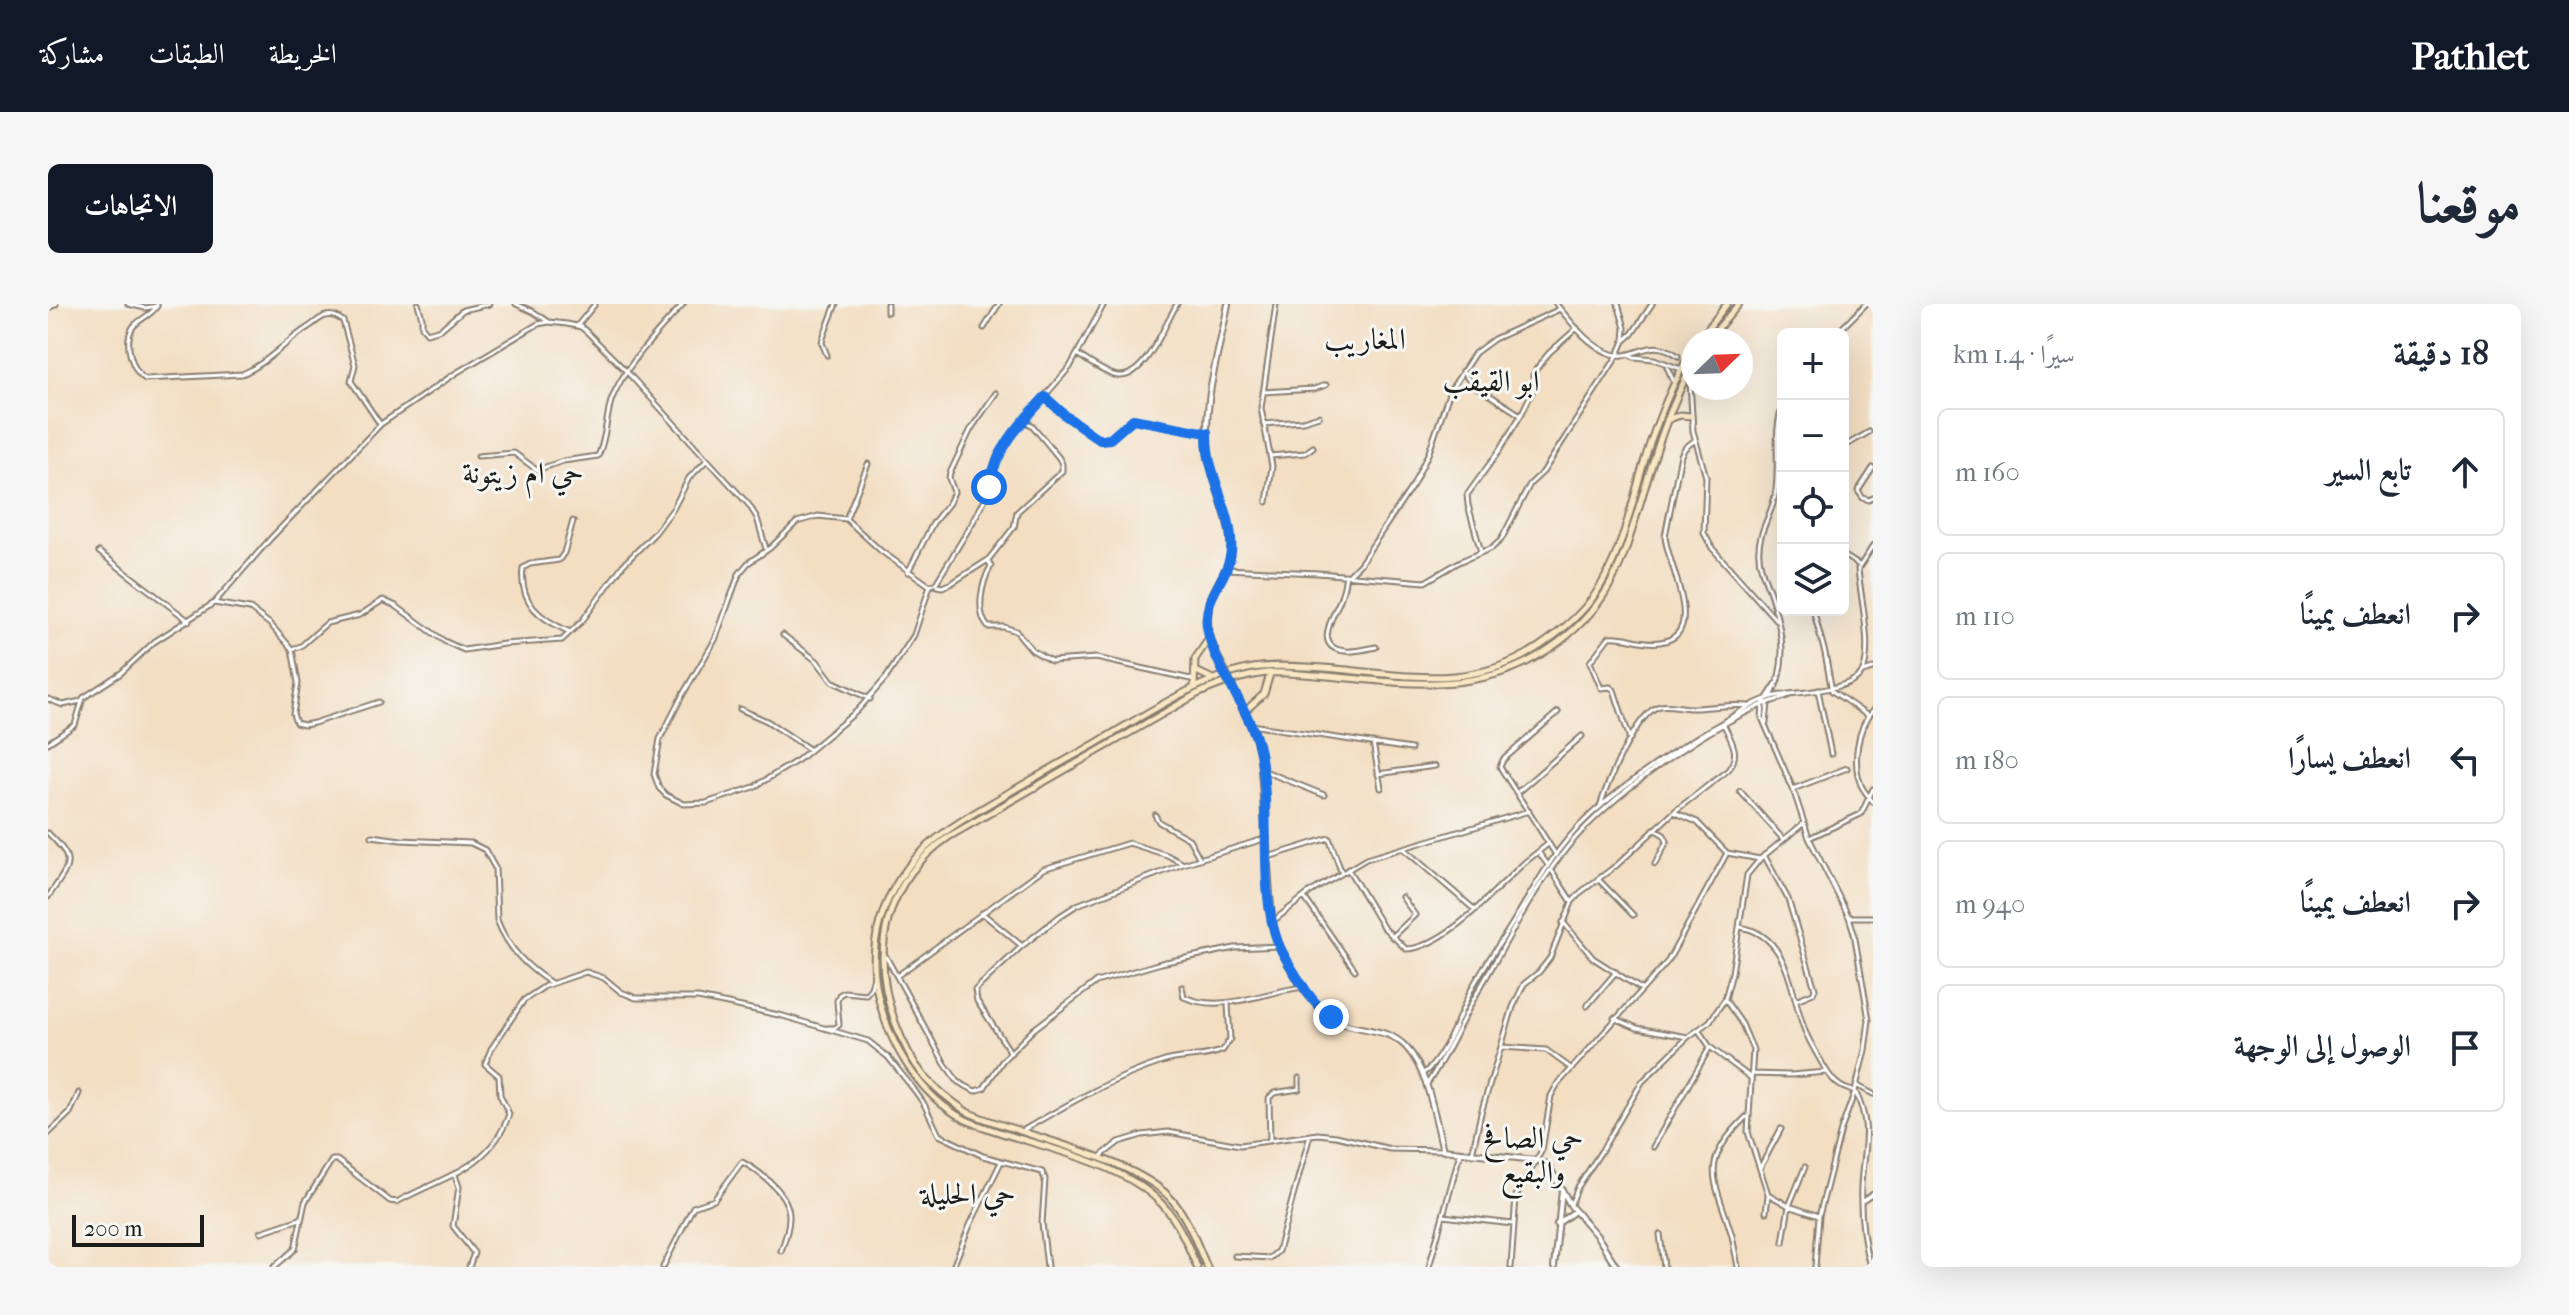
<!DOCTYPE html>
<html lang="ar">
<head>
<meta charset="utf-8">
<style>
  body { margin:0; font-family:"IM FELL French Canon",Amiri,serif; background:#f6f6f7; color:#1f2937; direction:rtl }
  .controls { position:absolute; right:24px; top:24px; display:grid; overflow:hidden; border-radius:12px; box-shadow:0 8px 32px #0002 }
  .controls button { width:72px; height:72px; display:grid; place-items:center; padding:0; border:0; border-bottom:2px solid #e0e1e3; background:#fff; color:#1f2937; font:40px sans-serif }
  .compass { position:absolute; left:1633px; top:24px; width:72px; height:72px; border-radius:50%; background:#fff; box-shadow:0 8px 32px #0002; rotate:67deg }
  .scale { position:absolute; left:24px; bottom:20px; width:132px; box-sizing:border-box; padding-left:8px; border:4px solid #1c1c1c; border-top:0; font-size:22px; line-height:28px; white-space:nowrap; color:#1c1c1c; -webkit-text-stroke:6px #f6f6f2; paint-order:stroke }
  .stop { position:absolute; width:24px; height:24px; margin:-18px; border:6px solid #1a73e8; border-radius:50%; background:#fff }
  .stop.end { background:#1a73e8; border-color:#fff; box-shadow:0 2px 8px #0008 }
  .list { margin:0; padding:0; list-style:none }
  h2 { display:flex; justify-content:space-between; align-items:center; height:104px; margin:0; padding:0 32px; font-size:34px }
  h2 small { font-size:26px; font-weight:400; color:#747a83 }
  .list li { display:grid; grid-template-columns:52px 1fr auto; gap:24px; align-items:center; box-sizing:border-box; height:128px; margin:0 16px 16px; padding:0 16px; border:2px solid #e0e1e3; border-radius:12px }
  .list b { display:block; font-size:30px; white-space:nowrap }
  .list em { font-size:26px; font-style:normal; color:#747a83 }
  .icon { flex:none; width:44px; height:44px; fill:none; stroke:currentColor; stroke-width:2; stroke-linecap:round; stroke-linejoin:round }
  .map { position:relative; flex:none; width:1825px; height:963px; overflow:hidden; direction:ltr; border-radius:12px }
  header { display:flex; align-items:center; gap:48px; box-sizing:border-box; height:112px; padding:0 40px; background:#111827; color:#fff }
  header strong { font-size:38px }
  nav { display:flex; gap:44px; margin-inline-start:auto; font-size:28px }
  .intro { display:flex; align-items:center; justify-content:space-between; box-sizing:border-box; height:192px; padding:0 48px }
  h1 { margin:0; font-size:56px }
  .button { padding:20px 36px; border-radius:12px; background:#111827; color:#fff; font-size:28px; font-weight:700 }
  main { display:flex; gap:48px; padding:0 48px }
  aside { flex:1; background:#fff; border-radius:12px; box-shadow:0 8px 32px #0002 }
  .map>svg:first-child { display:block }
</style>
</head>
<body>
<header>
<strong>Pathlet</strong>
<nav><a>الخريطة</a><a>الطبقات</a><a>مشاركة</a></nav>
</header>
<div class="intro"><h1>موقعنا</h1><a class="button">الاتجاهات</a></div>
<main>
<aside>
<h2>18 دقيقة<small>سيرًا · 1.4 km</small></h2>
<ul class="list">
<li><svg class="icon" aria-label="ahead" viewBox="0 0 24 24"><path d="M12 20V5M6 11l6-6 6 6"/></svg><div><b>تابع السير</b></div><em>160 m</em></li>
<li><svg class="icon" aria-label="right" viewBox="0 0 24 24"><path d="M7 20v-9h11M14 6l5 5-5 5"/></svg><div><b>انعطف يمينًا</b></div><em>110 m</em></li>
<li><svg class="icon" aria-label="left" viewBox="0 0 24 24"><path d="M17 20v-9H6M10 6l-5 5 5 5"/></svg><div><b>انعطف يسارًا</b></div><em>180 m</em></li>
<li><svg class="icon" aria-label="right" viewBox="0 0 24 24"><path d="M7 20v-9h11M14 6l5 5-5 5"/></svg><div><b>انعطف يمينًا</b></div><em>940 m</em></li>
<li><svg class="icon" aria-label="arrive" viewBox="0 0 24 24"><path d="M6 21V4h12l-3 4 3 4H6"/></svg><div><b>الوصول إلى الوجهة</b></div></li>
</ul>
</aside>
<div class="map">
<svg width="1825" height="963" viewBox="0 0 1825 963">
  <rect width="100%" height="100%" fill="#f6f6f2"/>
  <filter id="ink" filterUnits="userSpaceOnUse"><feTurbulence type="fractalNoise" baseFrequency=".0125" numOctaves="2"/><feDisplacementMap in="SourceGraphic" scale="16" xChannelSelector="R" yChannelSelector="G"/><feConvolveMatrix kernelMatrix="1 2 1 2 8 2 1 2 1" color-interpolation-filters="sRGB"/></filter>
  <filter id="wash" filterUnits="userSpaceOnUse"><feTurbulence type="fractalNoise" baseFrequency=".006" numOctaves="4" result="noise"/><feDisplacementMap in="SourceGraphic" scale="32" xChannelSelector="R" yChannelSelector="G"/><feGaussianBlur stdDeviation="1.8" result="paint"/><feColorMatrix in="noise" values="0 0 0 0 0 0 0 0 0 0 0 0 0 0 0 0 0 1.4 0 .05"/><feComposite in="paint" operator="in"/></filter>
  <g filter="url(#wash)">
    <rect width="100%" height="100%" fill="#f3dec2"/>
  </g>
  <g filter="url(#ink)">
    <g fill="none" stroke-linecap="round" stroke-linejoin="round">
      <path stroke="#c8b7a1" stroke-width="3" stroke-dasharray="3 1.5" stroke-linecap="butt" d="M1630,52l12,26"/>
      <defs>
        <path id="minor" d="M80,0l17,4 12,-2v-2
          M370,0l4,14v9l5,6 14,-4 22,-19 26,-6
          M468,0l18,8 15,10
          M1508,0c15,18 33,43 56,50 25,7 38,-20 66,2
          M109,2c-6,10 -17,12 -24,21 -10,15 -1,44 12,52l97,-5c25,-10 45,-34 68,-48 5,-3 10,-9 16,-10 7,-2 12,1 17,5l12,44 -4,16 29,43
          M0,4l8,-4
          M839,8v-8
          M529,22l18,-22
          M936,24l15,-24
          M1788,30l30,-30
          M1576,37l8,-7 20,-30
          M1580,50l6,3 20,2 27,10
          M779,51l-5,-12 1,-5 13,-34
          M1030,51c12,7 27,19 40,21 27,3 47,-52 59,-72
          M1619,63l7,15
          M1414,67l10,13 47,30
          M1642,78l3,49 13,46 -2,56 8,15 64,72
          M1215,88l51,-3 12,-4
          M997,93l21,19 34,24 10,-1 23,-20 74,14
          M1215,120l40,-3 16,-5
          M1795,147v-4l26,-15
          M430,152l36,-3 23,17 26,-9 35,-5c8,-17 8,-37 13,-55 12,-34 48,-70 72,-97
          M1222,152l35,-3 8,-6
          M1825,164l-15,23 5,7 6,2 4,-2
          M1219,198l5,-36 -11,-58 15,-104
          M798,215l22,-55
          M51,248l90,69
          M1433,248l-13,-47 -1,-10 32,-44 22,-36 12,-25v-15l4,-7 12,-15 28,-25
          M1795,251l16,10
          M940,256l3,6c-9,16 -16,46 -3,61h16l12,4 16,19 19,11 45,-3 99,22
          M1177,265l93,4 107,9 36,-21 31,-13 9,-8 29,-56 13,-12 75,-117 6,-14 1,-13 -7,-24
          M860,268l25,-49 16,-20 5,-11 -5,-14 1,-5 21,-44 25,-36
          M1298,271c-1,9 -3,17 -6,25 -6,15 -28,48 5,51 10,1 22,-2 31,-4
          M1301,271l11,-11 53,-79 16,-33 21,-61 25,-38 19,-14 66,-30
          M882,282l-49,-35 -35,-32 -28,-3 -21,6 -27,26 -22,15 -9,11 -24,66 -32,54 -23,45 -6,35 5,14 7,7 18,9 22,-1 48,-16 44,-27 59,-49 29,-33 28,-43 16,-49 6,-3 37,-61 11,-21 13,-44 26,-36 47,-54 34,-63
          M889,282l5,1 10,-4 36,-23 26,-33 3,-15 45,-41v-7l-3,-6 -27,-33 -9,-4
          M166,299l36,6 20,15 22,25 9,-3 26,-23 33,-8 23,-15 13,6 48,35 20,9 40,-6 58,-4 20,-19 41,-56 32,-32 18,-24 16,-31 17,-17
          M1766,309l11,40 7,38 36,25
          M522,328c-30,-13 -51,-29 -47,-64l7,-4 29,-4 5,-7 9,-32
          M735,331l34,26 15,20 38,18
          M244,345l6,34 -5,31 3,9 8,2 10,-2 65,-21
          M1815,368l10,-3
          M1730,377l-15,23 -1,14 31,71 16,49 40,79 5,16 15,87 -4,30 -10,41 -14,39 -22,86 -4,51
          M1770,386l13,64
          M1723,393c19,-36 10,-71 -2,-107 -4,-11 -10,-23 -10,-35 -2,-21 12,-39 16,-59 6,-30 -3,-62 8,-91
          M0,395l15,6 18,-4
          M692,405l27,12 42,28
          M1825,406c-16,18 -21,53 -12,75 3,7 8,11 12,17
          M1718,419l2,-20
          M1203,421l160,24
          M1582,435l-16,-49 -4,-3 -9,1 -11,-26 19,-25c17,-2 33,8 51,5 49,-6 6,-80 5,-106l16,-81 4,-7 10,-8
          M0,439l27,-18 8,-27 38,-25 33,-31 60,-39 56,-64 111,-115 75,-51 82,-49 11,-2 18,2 14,3 6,5 40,40 122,133 8,13 9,31
          M1325,439l8,45
          M1214,466l62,25
          M1330,470l57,-8
          M1745,485l54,-21
          M1471,487l63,-55
          M1692,487l43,48
          M1552,503c6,-22 37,-96 60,-101 10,-2 22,2 32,2 18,0 37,-4 56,-2
          M1627,507l53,-41c13,-16 4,-28 -4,-45
          M1107,511l4,7 30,17 11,20
          M1606,525l10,6 3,6 -12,23
          M0,529c29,28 22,32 0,64
          M324,532l29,4 70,3 14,7 10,18 2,52c11,29 30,47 54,63
          M1761,534l52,-24 12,-25
          M1356,545l71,61 49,-47 24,-19
          M1491,549l9,12
          M1508,551l-56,-88 3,-7 55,-48
          M1716,551l24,44 27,90 -2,4 -17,7
          M1220,553l61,-19 12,33
          M1300,565l35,58 23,22c22,0 53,-24 68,-38
          M1504,567l20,31
          M1550,575l35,36
          M1256,593l51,73
          M934,609l40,33
          M1801,613h24
          M1224,618l37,-29 57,-34 163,-48
          M1515,618l30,36 48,31
          M1692,623c50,8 50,66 65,104 5,12 12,23 18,34 8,14 16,24 32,26 18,37 8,55 6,95 -1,27 2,55 9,81
          M1344,633l23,-22 -13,-18
          M837,651l60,109 13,18 17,9 9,-3 19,-28 31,-31 62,-47 65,-19 74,-15 44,-2
          M849,672l146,-107 86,-26 38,12 15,8
          M1134,683l2,10c39,17 80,-6 120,-10
          M1678,697l16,23 11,26 -5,82 20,62 21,12 30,10
          M1539,702l29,-34
          M1566,714l23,10 51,9
          M779,724h8l4,-3 -2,-24 2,-6 5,-3 22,2 5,-6 3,-12
          M1651,727l11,16 41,31
          M1454,743l44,3 26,19
          M963,749l-34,-52 -2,-11 47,-44 38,-30 17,-11 106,-41 84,-26
          M1374,770c23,-13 39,-65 51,-88 12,-22 26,-41 39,-62 29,-47 47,-84 91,-120 38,-31 78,-59 120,-82 15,-9 31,-20 49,-25 21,-6 79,-4 91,-26 10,-23 -3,-76 -5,-102l15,-23
          M1703,770l40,1 36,-3
          M1379,780c21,-30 34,-64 53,-96 28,-48 54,-101 90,-144 43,-50 131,-113 192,-139 9,-4 19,-6 28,-10
          M1808,781l17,9
          M974,827c44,-26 91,-53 140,-69 20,-7 42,-3 61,-12l7,-11 -2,-35
          M0,830l22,-21 9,-20
          M1222,837l-1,-43 5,-5 25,-4v-11
          M1605,843l57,-100
          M1424,850l9,-41 32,-106 11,-23 15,-12 11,-14 22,-56 9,-10 36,-27 57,-53 23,10 30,31
          M1053,852l18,-14 23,-7 26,-3 72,13 78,-11 18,2 54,13 53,1
          M1712,864l21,-39
          M407,871l4,12 -6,39 21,27 -5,14
          M1813,898l12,-8
          M1523,900l7,-17 24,-37 40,-68 46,-45 22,-16 15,-22 7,-26 15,-98 13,-16 44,-36
          M1718,908l2,-16
          M1395,912l70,8
          M213,928l39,-13
          M1612,930l4,33
          M1735,938l6,-36 16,-39
          M1187,952l35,2 8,-7 32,-116
          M226,963l21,-18 10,-47 27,-42h5l53,41 7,1c44,-25 94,-33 112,-88l-9,-19 -1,-19 -14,-12 6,-15 33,-49 21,-14 41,-14 18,6 17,14 15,6h62l30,6 55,12 85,25 20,16 27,34 9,13 15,31 44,21 59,16 3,7 -3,44 5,44
          M615,963l30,-60 21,-7 28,-38c10,5 19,12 27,19 26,23 23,40 12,70
          M905,963l17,-42 31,-63
          M1381,963l31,-114
          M1463,963l5,-71 26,-46 9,-54 6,-11 111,-124 59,-108 33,6
          M1690,963c-2,-10 -4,-21 -6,-31 -16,-56 -36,-71 14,-119"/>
        <path id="tertiary" d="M1176,364c-16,-27 -23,-53 -8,-81 7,-13 15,-26 15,-41 -2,-32 -17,-58 -22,-89 -8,-52 10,-103 19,-153
          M1186,386l20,41 6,24 12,167c8,33 38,90 72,102 22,7 45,5 62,23 22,23 29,72 37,103l93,10 10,4 5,6 20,36 26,30 20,31
          M1509,920l18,-13
          M1506,963l8,-77"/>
        <path id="secondary" d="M1651,36l28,-36
          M1660,36l31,-36
          M1619,116l13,-5 11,1
          M1148,367l17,8
          M1146,383l1,-28 15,-22
          M1197,407l19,-17 6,-20
          M1149,963c-8,-19 -16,-39 -29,-56 -43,-54 -140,-64 -202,-91 -49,-25 -81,-82 -90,-135 -7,-42 6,-85 32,-118 28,-35 65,-53 102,-75 25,-14 50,-29 76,-43 50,-28 110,-71 167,-81 18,-3 35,-2 53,-1 83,3 159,30 234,-21 20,-14 40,-30 54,-50 28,-40 37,-91 51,-137 12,-38 27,-76 48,-110
          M1159,963c-10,-22 -18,-47 -34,-66 -35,-43 -152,-65 -206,-89 -16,-11 -30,-22 -43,-36 -13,-16 -22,-35 -29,-54 -26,-71 -10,-142 55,-186l247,-142c23,-10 44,-18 70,-21 16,-1 32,1 48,2 78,6 156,23 226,-21 25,-15 46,-34 62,-58 19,-29 28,-62 38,-96 14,-46 28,-93 52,-136"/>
      </defs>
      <use href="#minor" stroke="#887d6f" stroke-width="7"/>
      <use href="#tertiary" stroke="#887d6f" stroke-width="8"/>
      <use href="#secondary" stroke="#887d6f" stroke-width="9"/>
      <use href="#minor" stroke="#fff" stroke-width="3"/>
      <use href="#tertiary" stroke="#fff" stroke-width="4"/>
      <use href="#secondary" stroke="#f9e7c3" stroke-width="5"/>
      <defs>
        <path id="tertiary-bridge" d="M1176,364l10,22"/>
      </defs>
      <use href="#tertiary-bridge" stroke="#887d6f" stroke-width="8" stroke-linecap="butt"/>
      <use href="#tertiary-bridge" stroke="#fff" stroke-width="4"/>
    </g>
  </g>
  <g fill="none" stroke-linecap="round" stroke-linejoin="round" filter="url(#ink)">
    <path stroke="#1a73e8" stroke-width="10" d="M941,183c6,-37 31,-63 56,-90l21,19 34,24 10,-1 23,-20 74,14c0,12 1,25 5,36 7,27 22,54 19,83 -3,27 -28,46 -24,74 5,38 40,79 51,118 16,62 -2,140 20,199 5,13 14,25 21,37 8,13 19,28 32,37"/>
  </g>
  <g text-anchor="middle" stroke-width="6" stroke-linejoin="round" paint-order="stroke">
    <g font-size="30" fill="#1c1c1c" stroke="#f6f6f2">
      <text x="1317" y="45">المغاريب</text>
      <text x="1443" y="87">ابو القيقب</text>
      <text x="475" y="179">حي ام زيتونة</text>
      <text x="1485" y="844">حي الصافح<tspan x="1485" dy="34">والبقيع</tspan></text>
      <text x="920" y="900">حي الحليلة</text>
    </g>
  </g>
</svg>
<div class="controls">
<button>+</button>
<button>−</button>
<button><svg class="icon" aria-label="locate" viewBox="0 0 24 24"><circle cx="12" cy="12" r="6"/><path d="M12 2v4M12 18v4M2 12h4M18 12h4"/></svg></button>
<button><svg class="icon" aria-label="layers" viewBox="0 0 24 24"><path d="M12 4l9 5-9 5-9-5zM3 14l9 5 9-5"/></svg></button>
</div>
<svg class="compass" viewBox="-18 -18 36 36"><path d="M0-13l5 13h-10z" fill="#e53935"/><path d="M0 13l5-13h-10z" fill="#747a83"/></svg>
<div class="scale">200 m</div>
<div class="stop" style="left:941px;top:183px"></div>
<div class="stop end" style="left:1283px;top:713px"></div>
</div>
</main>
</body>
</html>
